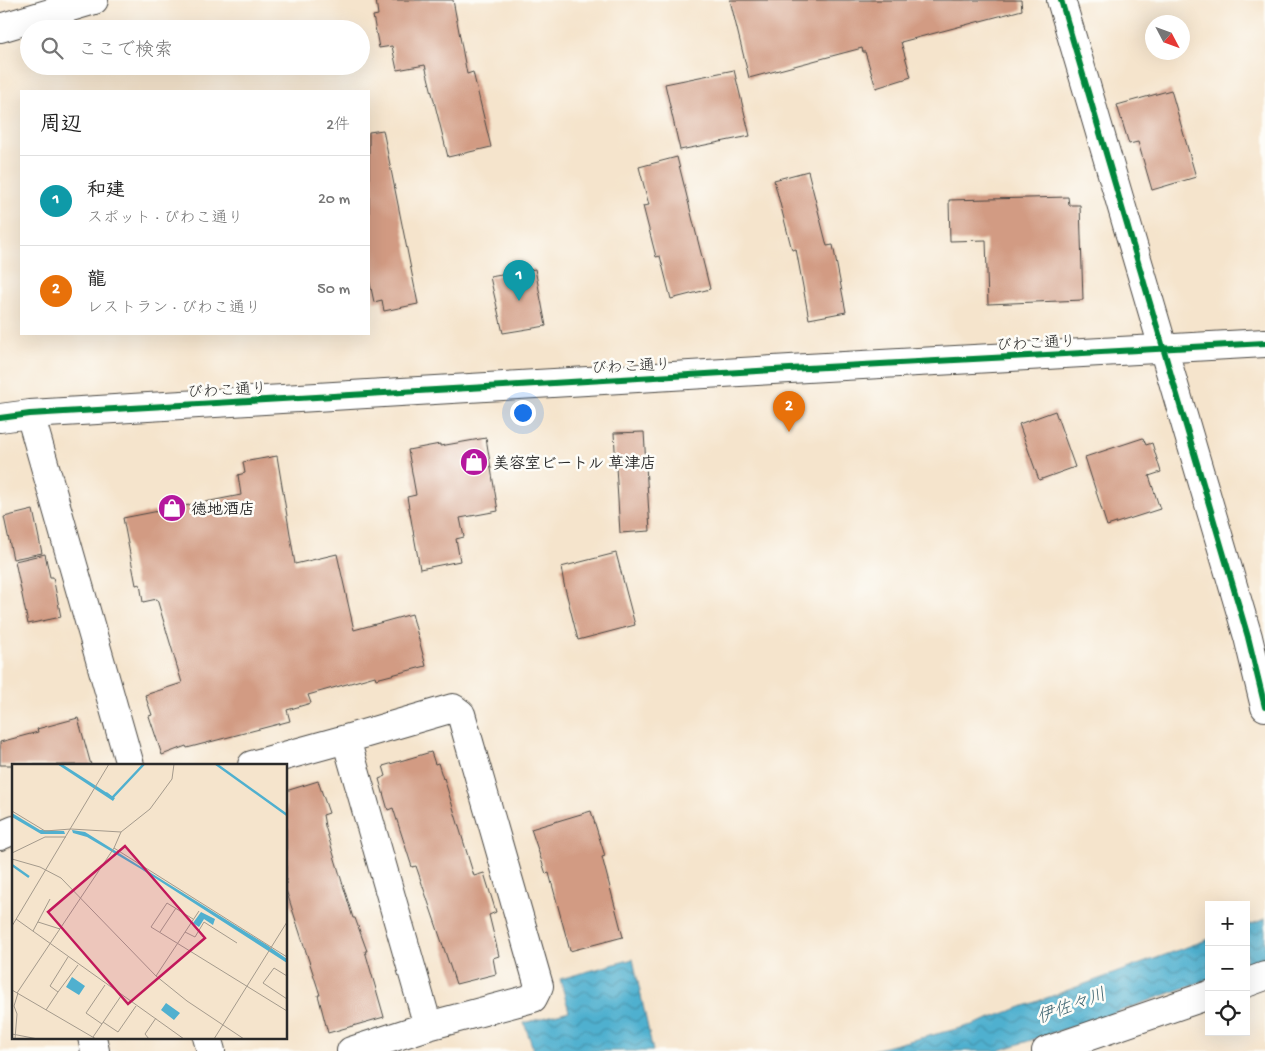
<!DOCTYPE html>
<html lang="ja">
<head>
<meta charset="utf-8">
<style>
  body { margin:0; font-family:"Gochi Hand","Klee One",sans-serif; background:#f2f2f2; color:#222 }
  .controls { position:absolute; right:15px; bottom:15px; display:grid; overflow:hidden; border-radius:0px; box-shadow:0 5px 20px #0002 }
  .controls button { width:45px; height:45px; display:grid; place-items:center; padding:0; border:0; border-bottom:1px solid #e0e0e0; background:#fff; color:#222; font:25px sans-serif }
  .compass { position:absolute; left:1145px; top:15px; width:45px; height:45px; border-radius:50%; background:#fff; box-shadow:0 5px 20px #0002; rotate:131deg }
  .you { position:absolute; left:522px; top:412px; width:18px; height:18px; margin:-12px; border:4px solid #fff; border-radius:50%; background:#1a73e8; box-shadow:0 0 0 8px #1a73e833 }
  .badge { display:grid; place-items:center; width:32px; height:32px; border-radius:50%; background:#b5179e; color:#fff; font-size:16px; font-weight:700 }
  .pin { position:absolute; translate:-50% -41px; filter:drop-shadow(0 1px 2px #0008) }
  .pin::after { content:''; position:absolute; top:26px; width:18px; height:15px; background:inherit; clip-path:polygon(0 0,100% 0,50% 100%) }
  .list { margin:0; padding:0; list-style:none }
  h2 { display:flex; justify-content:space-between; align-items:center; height:65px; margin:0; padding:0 20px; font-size:21px }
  h2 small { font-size:16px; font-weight:400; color:#767676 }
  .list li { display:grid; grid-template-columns:32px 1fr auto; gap:15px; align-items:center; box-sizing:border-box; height:90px; padding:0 20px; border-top:1px solid #e0e0e0 }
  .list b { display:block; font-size:19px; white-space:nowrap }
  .list p { margin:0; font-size:16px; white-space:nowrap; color:#767676 }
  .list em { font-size:16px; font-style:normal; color:#767676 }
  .icon { flex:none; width:28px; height:28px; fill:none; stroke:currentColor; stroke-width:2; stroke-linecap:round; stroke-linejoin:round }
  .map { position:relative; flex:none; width:1265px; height:1051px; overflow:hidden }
  .search { position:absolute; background:#fff; box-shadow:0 5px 20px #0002; left:20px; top:20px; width:350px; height:55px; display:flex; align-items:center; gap:12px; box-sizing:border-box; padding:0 18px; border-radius:28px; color:#767676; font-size:19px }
  .panel { position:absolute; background:#fff; box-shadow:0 5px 20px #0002; left:20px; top:90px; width:350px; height:245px; border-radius:0px }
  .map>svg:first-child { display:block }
</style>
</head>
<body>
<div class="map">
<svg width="1265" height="1051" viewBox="0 0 1265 1051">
  <defs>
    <pattern id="water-waves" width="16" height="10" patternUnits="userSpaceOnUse" patternTransform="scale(1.25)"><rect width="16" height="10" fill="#50b0cf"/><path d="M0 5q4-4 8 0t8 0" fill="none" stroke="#438fa8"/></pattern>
  </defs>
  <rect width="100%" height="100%" fill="#fdfcf7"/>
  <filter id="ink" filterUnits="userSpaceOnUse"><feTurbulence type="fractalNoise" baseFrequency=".02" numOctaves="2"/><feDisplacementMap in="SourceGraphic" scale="10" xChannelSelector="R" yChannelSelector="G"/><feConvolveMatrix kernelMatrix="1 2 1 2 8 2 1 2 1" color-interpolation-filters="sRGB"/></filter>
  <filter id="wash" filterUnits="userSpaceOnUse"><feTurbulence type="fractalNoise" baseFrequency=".0096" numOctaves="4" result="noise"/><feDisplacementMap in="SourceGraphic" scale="20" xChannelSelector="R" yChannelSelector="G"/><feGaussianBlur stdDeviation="1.12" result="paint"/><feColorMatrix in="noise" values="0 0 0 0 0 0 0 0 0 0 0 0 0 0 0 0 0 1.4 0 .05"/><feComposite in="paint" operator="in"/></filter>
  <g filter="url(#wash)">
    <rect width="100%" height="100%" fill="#f5e4cc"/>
    <path fill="url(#water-waves)" stroke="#3e6e7d" d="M1265,919v39l-19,7v-39z
      M1209,939v40l-80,29 -131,43h-129l103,-26z
      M633,959l20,92h-119l-10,-28 45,-12 -9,-32z"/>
    <g id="blocks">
      <path fill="#d29b83" d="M376,0h77l14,74 6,-2 18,75 -43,10 -23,-92 -28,5 -5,-24 -13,2 -6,-32 5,-1z
        M730,0h291l1,10 -121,32 10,35 -35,11 -11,-36h-2l-1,-4 -113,30z
        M734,70l16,66 -70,14 -15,-66z
        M1171,90l25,87 -44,13 -14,-48 -9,2 -12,-39z
        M383,130l35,174 -34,7 -2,-11 -8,2 -5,-23v-147z
        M677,157l33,132 -39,10 -11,-43 -4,1 -13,-51 6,-1 -10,-38z
        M808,171l19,75 6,-1 13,67 -37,7 -13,-70 -4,1 -18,-70z
        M1068,197l1,8h11l3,95 -95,4 -2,-64 -36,1 -1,-41z
        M535,269l11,57 -43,7 -13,-56z
        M1055,411l20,56 -36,13 -20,-56z
        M644,432l6,99 -30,2 -6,-100z
        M486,438l12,73 -38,7 4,19 -8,2 4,22 -40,8 -13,-72 9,-2 -8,-45 32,-6v2z
        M1143,438l3,7 6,-2 9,29 -12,4 11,33 -53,17 -22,-69z
        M277,456l18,108 42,-10 17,76 58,-16 14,52 -50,13 -1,-3 -67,19 3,8 -24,7 3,11 -103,27 -1,-2 -24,9 -13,-39 3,-1 -7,-20 37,-12 -25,-84 -14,3 -3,-18 -4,1 -13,-67 118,-23 -3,-20 7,-2 -2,-11z
        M33,510l9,43 -29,6 -9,-42z
        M616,553l19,72 -57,15 -14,-56 -3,-17z
        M45,554l5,23h3l8,40 -33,7 -13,-63z
        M78,718l13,47h-91v-23l38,-10 -1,-3z
        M431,752l4,12 3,-1 5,16 1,-1 30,98 10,-3 12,39 -7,3 10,41 -6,2 3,16 -40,10 -40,-118 -4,1 -19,-59 -5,2 -9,-31 7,-3 -3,-10z
        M318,781l11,32 -6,2 2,11 28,92h2l12,33h-2l19,66 -56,16 -10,-38h2l-34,-105v-99z
        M591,811l14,45 -3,1 21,80 -53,14 -21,-78 -3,1 -15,-45z"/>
    </g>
  </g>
  <g filter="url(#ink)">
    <use href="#blocks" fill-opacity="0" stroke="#494743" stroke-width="1"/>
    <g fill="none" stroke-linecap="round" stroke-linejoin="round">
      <defs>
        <path id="minor" d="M1061,0l187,637 17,70
          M0,28l94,-28
          M30,414l100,351
          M0,418l30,-4 777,-46 458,-25
          M346,739l82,287
          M252,765l94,-26 107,-31 8,6 78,272 -6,12 -105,28 -77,25
          M0,836l14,-6
          M1246,983l19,-7
          M92,1037l3,14
          M207,1037l4,14
          M1046,1051l163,-56"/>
      </defs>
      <use href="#minor" stroke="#494743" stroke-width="30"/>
      <use href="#minor" stroke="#fff" stroke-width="28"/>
      <defs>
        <path id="cycleway" d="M1061,0l187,637 17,70
          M0,418l30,-4 777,-46 458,-25"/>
      </defs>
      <use href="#cycleway" stroke="#fdfcf7" stroke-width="9"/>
      <use href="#cycleway" stroke="#00873e" stroke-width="6"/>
    </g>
  </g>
  <defs>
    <symbol id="shop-disc" viewBox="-11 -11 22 22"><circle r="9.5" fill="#b5179e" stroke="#fdfcf7"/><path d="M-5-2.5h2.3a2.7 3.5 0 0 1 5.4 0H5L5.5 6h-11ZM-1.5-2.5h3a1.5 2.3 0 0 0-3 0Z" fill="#fff"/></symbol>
  </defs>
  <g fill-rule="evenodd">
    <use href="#shop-disc" x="458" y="446" width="32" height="32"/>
    <use href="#shop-disc" x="156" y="492" width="32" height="32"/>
  </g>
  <g text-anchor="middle" stroke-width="5" stroke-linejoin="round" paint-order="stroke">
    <g font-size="16" fill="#2b2b2b" stroke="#fdfcf7">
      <text transform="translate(1036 342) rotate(-3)" y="6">びわこ通り</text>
      <text transform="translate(631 365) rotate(-3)" y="6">びわこ通り</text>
      <text transform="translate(227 389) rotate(-3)" y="6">びわこ通り</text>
    </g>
    <g font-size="16" font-weight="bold" fill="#2b2b2b" stroke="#fdfcf7" text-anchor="start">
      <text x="493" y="468">美容室ビートル 草津店</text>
      <text x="191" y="514">徳地酒店</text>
    </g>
    <g font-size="18" font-style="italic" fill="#3a606d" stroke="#fdfcf7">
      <text transform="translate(1071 1005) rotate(-20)" y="6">伊佐々川</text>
    </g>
  </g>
  <g transform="translate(12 764)">
    <rect width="275" height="275" fill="#f5e4cc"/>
    <path d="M45,0h5l53,34 -2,3zM0,49l28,17 24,1 1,3h-24l-29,-17zM60,66l13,2 182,113 20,14v4l-146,-94 -54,-32 -14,-4zM189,148l14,7 -2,6 -9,-6 -5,8 -6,-4zM60,213l13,9 -6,9 -13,-8zM154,239l14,10 -6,7 -13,-10z" fill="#50b0cf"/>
    <path fill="none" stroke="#50b0cf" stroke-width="2.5" d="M204,0l71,51M94,29l6,5 32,-34M0,101l17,12"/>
    <path fill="none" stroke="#a49a8c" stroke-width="1" d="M0,47l33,20 26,-2 50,3M102,84l173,109M0,89l33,-16h21M0,95l28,8 21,11 95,98 31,25 57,38M4,155l168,120M181,155l-26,-16 -16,24 136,84M26,158l22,7M0,162l97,-162M21,167l17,-32M148,168l16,-24M173,168l10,5 9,-15 33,21M144,212l43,-65M275,212l-13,-8 -11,15 24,16M0,226l84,49M46,228l20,-27M5,229l97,-145 7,-16 29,-23 22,-30 2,-15M34,246l12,-18 -8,-6 18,-29M91,258l15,10 18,-26M90,260l-16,-11 19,-28M0,270l26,5M81,273l28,-41M3,275l2,-25 -3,-8 4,-13M137,275l-4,-5 11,-16M202,275l73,-117"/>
    <path fill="#c2185b" fill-opacity="0.15" stroke="#c2185b" stroke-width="2.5" d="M113,82l80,92 -77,66 -80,-92z"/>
    <rect width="275" height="275" fill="none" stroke="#2b2b2b" stroke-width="2.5"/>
  </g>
</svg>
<div class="controls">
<button>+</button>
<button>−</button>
<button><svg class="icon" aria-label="locate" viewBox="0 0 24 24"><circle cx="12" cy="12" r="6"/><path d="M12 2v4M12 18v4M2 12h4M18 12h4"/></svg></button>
</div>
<svg class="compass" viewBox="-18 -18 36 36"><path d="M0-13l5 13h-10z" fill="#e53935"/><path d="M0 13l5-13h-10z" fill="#767676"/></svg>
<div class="you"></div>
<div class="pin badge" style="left:519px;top:301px;background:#0f9aa8">1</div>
<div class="pin badge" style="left:789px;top:432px;background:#e8710a">2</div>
<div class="search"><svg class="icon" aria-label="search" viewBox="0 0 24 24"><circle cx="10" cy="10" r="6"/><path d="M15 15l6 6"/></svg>ここで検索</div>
<section class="panel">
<h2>周辺<small>2件</small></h2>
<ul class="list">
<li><span class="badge" style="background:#0f9aa8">1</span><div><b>和建</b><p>スポット · びわこ通り</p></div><em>20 m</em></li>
<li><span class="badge" style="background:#e8710a">2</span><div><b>龍</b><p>レストラン · びわこ通り</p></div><em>50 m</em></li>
</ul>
</section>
</div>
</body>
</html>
